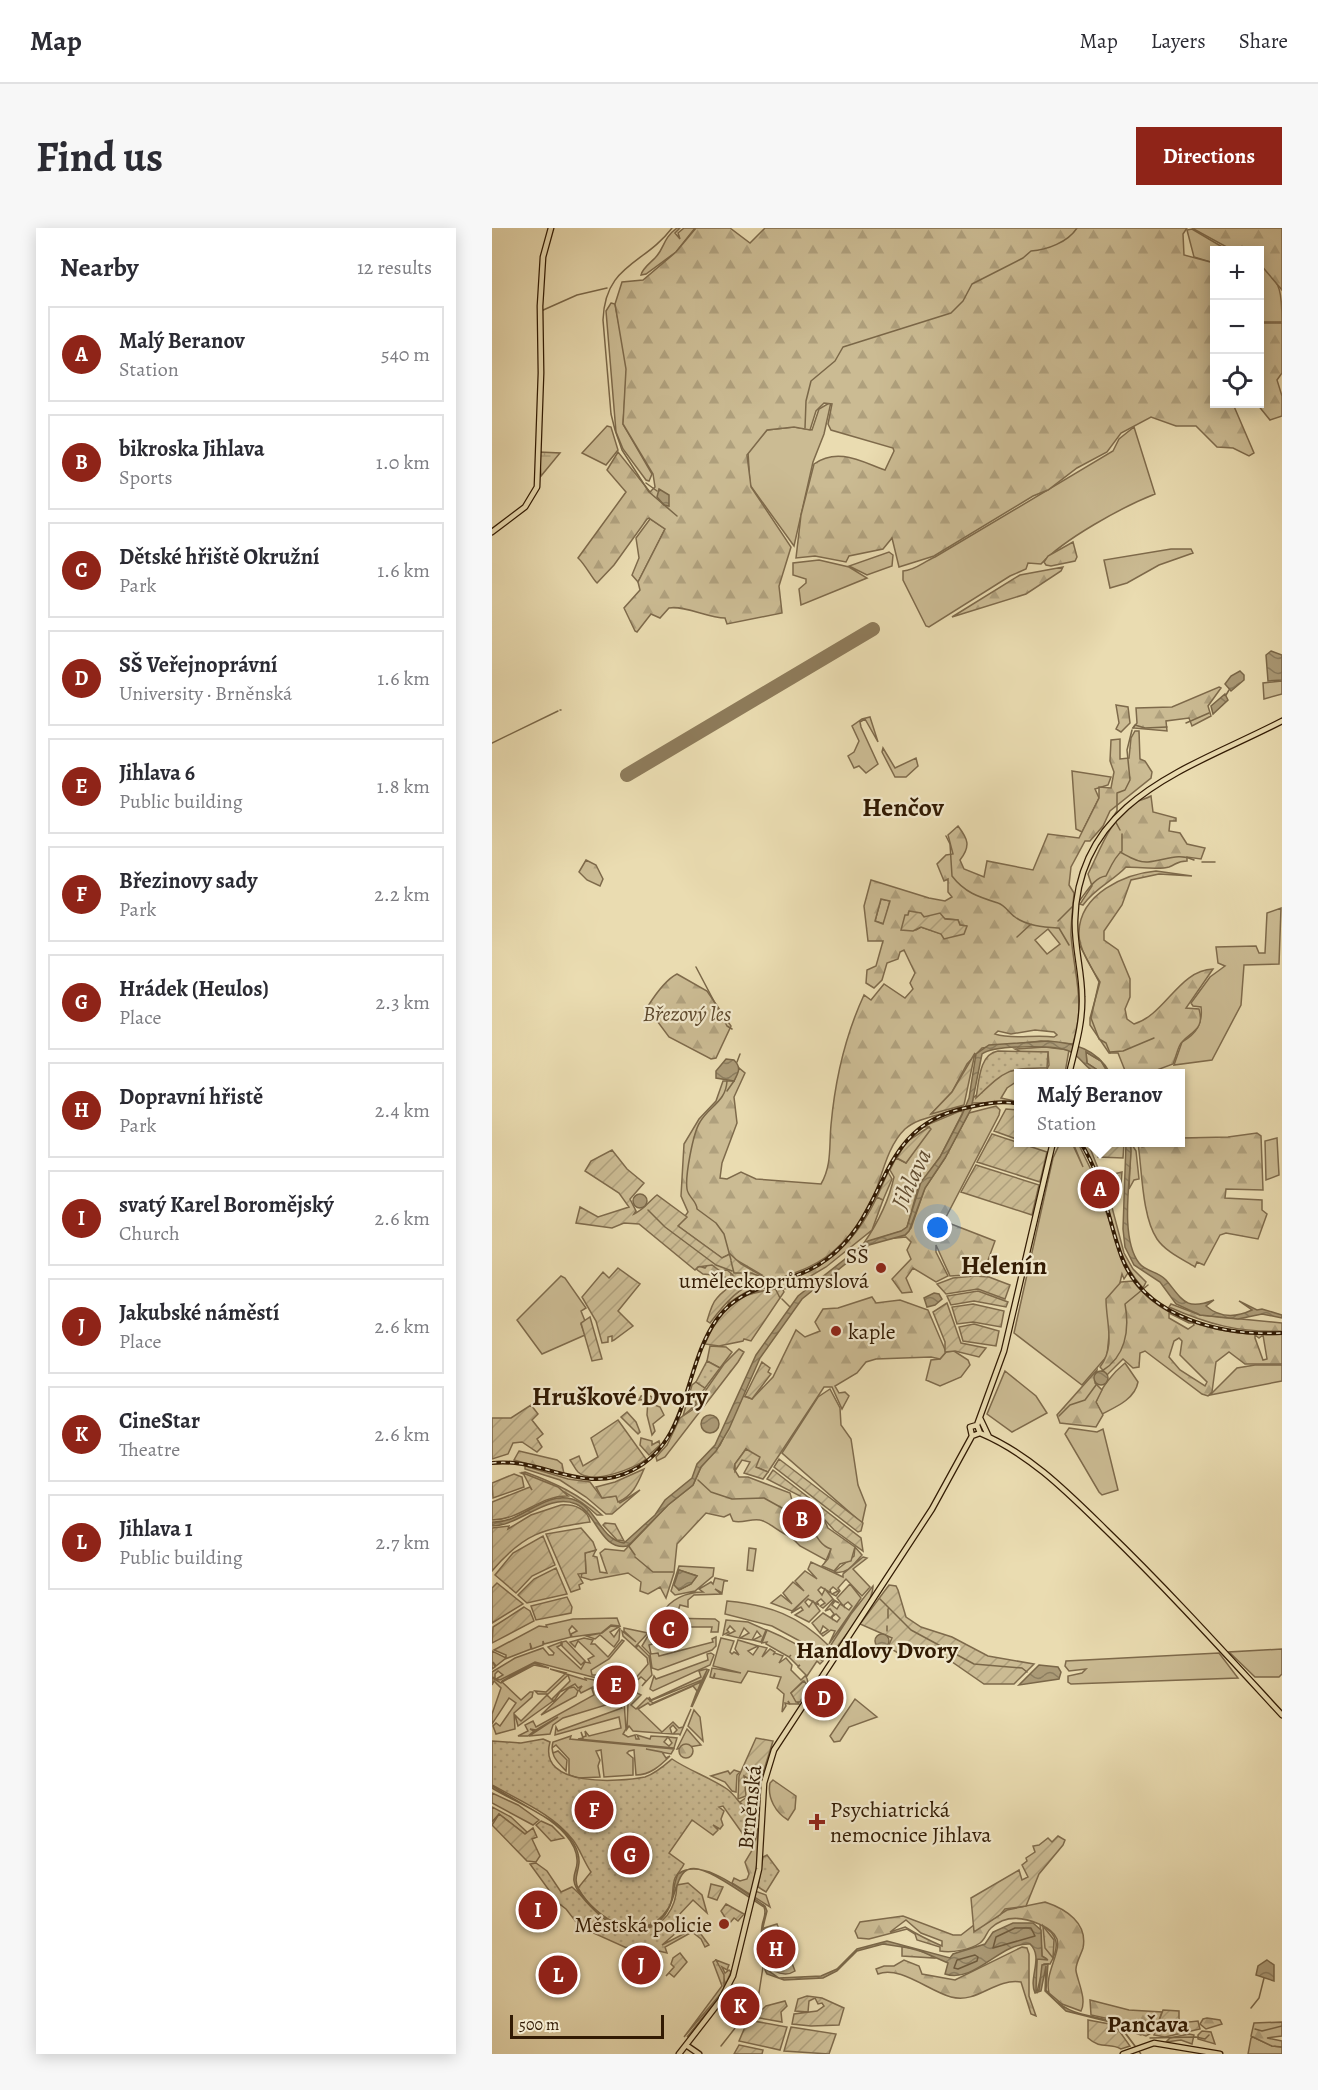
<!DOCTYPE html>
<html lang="en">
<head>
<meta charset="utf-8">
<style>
  body { margin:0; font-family:Alegreya,serif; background:#f7f7f7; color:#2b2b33 }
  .controls { position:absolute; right:18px; top:18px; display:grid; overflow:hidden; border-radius:0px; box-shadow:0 3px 15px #0003 }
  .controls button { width:54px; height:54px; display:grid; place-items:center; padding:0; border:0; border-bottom:2px solid #e1e1e2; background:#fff; color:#2b2b33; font:30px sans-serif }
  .scale { position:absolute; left:18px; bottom:15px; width:154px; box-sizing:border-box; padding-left:6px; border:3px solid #311a03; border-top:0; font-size:16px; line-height:21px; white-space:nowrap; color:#311a03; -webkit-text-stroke:4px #f1e8cc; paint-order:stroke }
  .you { position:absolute; left:446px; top:1000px; width:21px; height:21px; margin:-15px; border:4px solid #fff; border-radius:50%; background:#1a73e8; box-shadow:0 0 0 9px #1a73e833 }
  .badge { display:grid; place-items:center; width:39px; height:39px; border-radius:50%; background:#8f2418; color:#fff; font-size:20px; font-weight:700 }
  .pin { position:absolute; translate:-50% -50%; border:3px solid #fff; box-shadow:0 2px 6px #0006 }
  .popup { position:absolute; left:522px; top:841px; width:171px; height:78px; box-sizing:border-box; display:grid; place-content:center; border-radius:0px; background:#fff; filter:drop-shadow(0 2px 4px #0005); font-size:20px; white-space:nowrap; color:#7c7c81 }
  .popup b { font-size:22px; color:#2b2b33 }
  .popup::after { content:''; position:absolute; left:50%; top:100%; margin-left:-12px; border:12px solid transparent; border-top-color:#fff }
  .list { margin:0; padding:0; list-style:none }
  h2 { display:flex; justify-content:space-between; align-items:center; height:78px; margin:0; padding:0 24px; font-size:26px }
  h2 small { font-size:20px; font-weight:400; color:#7c7c81 }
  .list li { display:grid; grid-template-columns:39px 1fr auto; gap:18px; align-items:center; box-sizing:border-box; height:96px; margin:0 12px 12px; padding:0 12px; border:2px solid #e1e1e2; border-radius:0px }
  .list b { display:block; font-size:22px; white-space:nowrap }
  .list p { margin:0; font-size:20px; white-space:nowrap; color:#7c7c81 }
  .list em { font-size:20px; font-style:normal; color:#7c7c81 }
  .icon { flex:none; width:33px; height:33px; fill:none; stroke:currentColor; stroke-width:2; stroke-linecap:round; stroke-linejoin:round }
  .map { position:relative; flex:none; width:790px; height:1826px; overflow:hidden; border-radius:0px }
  header { display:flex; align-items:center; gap:36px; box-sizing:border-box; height:84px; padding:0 30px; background:#fff; border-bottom:2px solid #e1e1e2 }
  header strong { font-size:28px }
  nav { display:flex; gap:33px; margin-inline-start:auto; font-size:21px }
  .intro { display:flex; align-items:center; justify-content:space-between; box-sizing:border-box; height:144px; padding:0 36px }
  h1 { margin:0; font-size:42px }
  .button { padding:15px 27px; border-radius:0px; background:#8f2418; color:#fff; font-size:21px; font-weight:700 }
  main { display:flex; gap:36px; padding:0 36px }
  aside { flex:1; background:#fff; border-radius:0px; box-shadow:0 3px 15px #0003 }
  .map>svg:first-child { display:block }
</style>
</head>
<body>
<header>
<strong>Map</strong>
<nav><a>Map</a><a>Layers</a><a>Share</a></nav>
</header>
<div class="intro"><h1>Find us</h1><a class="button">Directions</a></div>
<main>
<aside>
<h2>Nearby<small>12 results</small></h2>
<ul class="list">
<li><span class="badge">A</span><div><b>Malý Beranov</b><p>Station</p></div><em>540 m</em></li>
<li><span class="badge">B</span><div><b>bikroska Jihlava</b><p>Sports</p></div><em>1.0 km</em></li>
<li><span class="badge">C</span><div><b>Dětské hřiště Okružní</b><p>Park</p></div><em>1.6 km</em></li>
<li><span class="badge">D</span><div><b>SŠ Veřejnoprávní</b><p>University · Brněnská</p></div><em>1.6 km</em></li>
<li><span class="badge">E</span><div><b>Jihlava 6</b><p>Public building</p></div><em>1.8 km</em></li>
<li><span class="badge">F</span><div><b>Březinovy sady</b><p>Park</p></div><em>2.2 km</em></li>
<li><span class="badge">G</span><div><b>Hrádek (Heulos)</b><p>Place</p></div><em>2.3 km</em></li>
<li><span class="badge">H</span><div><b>Dopravní hřistě</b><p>Park</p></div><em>2.4 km</em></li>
<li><span class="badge">I</span><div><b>svatý Karel Boromějský</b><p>Church</p></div><em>2.6 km</em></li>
<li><span class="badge">J</span><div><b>Jakubské náměstí</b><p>Place</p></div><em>2.6 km</em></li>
<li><span class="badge">K</span><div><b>CineStar</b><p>Theatre</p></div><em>2.6 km</em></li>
<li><span class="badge">L</span><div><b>Jihlava 1</b><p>Public building</p></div><em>2.7 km</em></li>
</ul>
</aside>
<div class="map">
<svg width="790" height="1826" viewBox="0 0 790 1826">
  <defs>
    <pattern id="forest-firs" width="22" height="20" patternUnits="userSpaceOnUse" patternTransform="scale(1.5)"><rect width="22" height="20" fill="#cbbb93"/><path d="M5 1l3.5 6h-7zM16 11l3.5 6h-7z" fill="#afa07d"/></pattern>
    <pattern id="wetland-marsh" width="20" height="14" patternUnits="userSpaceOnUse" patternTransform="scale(1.5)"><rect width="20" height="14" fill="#cbbb93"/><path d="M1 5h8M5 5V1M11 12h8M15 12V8" fill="none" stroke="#afa07d"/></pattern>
    <pattern id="park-dots" width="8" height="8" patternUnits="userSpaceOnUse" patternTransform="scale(1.5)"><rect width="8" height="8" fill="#cbbb93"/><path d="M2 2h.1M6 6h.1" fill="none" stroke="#afa07d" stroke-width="1.8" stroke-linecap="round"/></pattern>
    <pattern id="garden-furrows" width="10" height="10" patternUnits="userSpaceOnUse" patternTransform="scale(1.5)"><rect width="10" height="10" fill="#cbbb93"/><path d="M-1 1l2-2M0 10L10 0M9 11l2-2" fill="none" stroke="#afa07d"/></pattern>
    <pattern id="water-waves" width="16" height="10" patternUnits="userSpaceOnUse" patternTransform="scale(1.5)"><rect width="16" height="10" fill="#ab9a76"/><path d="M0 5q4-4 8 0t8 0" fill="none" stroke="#8c7d5f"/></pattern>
  </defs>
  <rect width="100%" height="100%" fill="#eadcb1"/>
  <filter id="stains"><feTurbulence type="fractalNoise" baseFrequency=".00333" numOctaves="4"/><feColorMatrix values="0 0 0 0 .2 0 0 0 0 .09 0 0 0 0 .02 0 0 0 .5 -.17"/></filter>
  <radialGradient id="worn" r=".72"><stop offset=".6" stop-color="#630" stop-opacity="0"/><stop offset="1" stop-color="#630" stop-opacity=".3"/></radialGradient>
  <path fill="#cbbb93" stroke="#7e6a4b" stroke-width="1.5" fill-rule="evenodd" d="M185,0h3l-5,5 5,6 -2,-6 6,-5h11l-19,24 -30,22 -5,1c1,-6 9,-12 14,-17 10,-10 7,-19 22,-30z
    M700,1l32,19 5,2h-15v13l-20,-6 -7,-27z
    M768,36c22,17 22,32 22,58h-22z
    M119,75l4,1 12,62 -4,58 29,50 -3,7 -3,-1 -23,-31 -7,-17 -10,-121z
    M339,174l-7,32 -11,28 -19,84 -44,-61 -2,-33 19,-22 27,-3 18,3 7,-21z
    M115,198l4,1 7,23 -12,15 -24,-12z
    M642,199l21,67c-33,13 -91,45 -114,70l-13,-1 -2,6 -16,7 -81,51 -3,-1 -23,-46v-9c13,-1 20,-9 32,-14l178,-106 6,-12z
    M158,291l15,10 -27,53 -6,-7 7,-17 -3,-20z
    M679,321h20l2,4 -34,12 -32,18 -17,5 -6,-28z
    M397,324l4,3 -1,11 -25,9 -18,-9z
    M327,332l30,7 18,11 -66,27 -2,-16 7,-6v-4l-13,-4v-12z
    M790,453v13l-18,5 -1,-16z
    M378,489l8,25 -13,-23 -5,3 1,5 17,37 -12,9 -7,-7 -5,2 -6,-12 6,-4 5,-11 -7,-15 10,-7z
    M391,520l12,20 21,-10 2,8 -12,11h-11l-13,-25z
    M580,543l39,6 -3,8 -13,4 4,9 -17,34 -6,-3z
    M389,671l9,2 -6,23 -9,-3z
    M789,680l-2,56 -35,1 -3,40 -29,55 -38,5 8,-23c14,-8 21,-18 19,-35l-8,-1 -2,-3 19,-26 15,-11 -7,-3 -2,-16 40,-1 3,7h6l2,-40z
    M594,824l15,9 7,12h-6l-15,-10z
    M468,883l3,1 -23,45 -22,31 -11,39 -5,4 -38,12c13,-19 25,-43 30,-66l-4,-7 6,-12 10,5 23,-36h-7z
    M785,910l2,37 -13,5 -1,-39z
    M568,915h12l11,24 -10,-24h5l17,35 -6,4 7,12 4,1 28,78 -4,6 -2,-5 -12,51 -3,31 -25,29 -68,-52 39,-175z
    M590,915h6l21,53 15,57 9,16 13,13 -3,6c-35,-37 -34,-102 -61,-145z
    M69,1048l4,2 21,30 -5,3 4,10 -4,3 4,11 -43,19 -25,-34z
    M218,1118l16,1 6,5 -12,16 -13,-7z
    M462,1123l14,9 2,5 -9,12 -21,9 -14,-6 5,-20 9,-1 6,-7z
    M633,1135l13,19c-3,17 -22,25 -36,32l-6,-12c5,-15 18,-30 29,-39z
    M763,1137h27v16l-72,14 27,-27z
    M513,1143l31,25 11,17 -35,19 -25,-18z
    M204,1154l9,6 -14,21 -8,7 9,-31z
    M338,1161l10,19 1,17 10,14 7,46 8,20 -4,18 -80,-70 36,-56z
    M156,1167l4,2v7l8,3 4,8 -11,9 2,7 -3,4 -5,-20 1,-16 -9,1 2,-4z
    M577,1200l28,4 6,-3 15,61 -16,5 -3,-3 -34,-58z
    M302,1276l7,5 12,24 18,16 -7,16 2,-5 -26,-14 -7,-7 9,-2 -8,-23z
    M363,1319l7,8c-8,9 -15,20 -28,17l20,-16z
    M257,1320l7,1 -3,22 -6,-1z
    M371,1329l4,1 -14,11 17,18 -8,9 -16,-17 -8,9 2,3 -4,5 -4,-2 6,-3 -5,-4 -3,3 1,3 -10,-6 -3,3 4,5 3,-6 8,10 -10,9 -3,-2 5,-3 -4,-4 -4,3 2,3 -11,-6 -3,3 4,5 4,-6 7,10 -11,11 -14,-7 8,-5 -2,-3 -10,6 18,-18 -17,16 -21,-8 10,-8 11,9 -9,-11 10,-11 11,9 -9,-10 10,-10 12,8 -9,-10 3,-7 32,15v-3z
    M187,1338l35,2 -1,8 -18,15 -20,4 -4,-4zM187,1342l18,6 -6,8 -12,6 -4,-8z
    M223,1350l13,3h-4l-2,12 -7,-4 6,5 -27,1 -6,5v7l-8,-2 -2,6 -15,2c6,-13 23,-21 40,-21l-4,-3 12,-7 2,2z
    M358,1356l11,14 -32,46 6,-13 -4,-1 -8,6 -2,-2 7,-4 -5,-4 -3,7 -8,-10 11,-10 14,9 3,-4 -4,-4 -4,3 1,3 -2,-3 3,-3 -4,-5 -5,2 9,-11 5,3 -4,-2 -3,4 5,4 3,-5 9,6 3,-4 -4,-4 -4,3 1,3 -8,-10z
    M381,1358c1,17 -30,52 -42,69l-6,-1 26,-40z
    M235,1373c43,4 72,15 101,44l-6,8 -50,-27 -47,-12z
    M125,1390l3,8 -9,-1 -10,8 -29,4 -1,-3 6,-3 -5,-5 -3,4 2,7 -27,7 -1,-3v4l-11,4 -2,-6 1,6 -26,10 -9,7 -3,-4 2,5 -3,2v-18l14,7v-3l-12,-5 45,-24 8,1 -1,-2 27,-6z
    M171,1390l52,1 4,3 -1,10h-7l1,-5h-27l2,5h-35l7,-13z
    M234,1392l22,2 18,8 -5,12 -8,-2 8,-4 -4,-5 -5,9 -12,-2 9,-5 -5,-5 -5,10 -12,-3 8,-4 -5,-5 -3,4 2,2 -6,3z
    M119,1398l8,1 -9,5 4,5 6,-9 -1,12 -5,7 -14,-12 -5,4 -9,-3 16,-3z
    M132,1400l24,5 -13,14 -12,-11 -1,-5 14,11 -12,-11z
    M275,1402c24,10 34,17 56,31l-3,3 -3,-3 -10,15 -9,-9 2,-2 -2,1 -9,-9 2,-2 -2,2 -23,-13 1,-2 -5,1z
    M157,1406l7,9 -7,2 2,9 7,-1 1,3 54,-14 -1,-3 4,-2v9l-4,4 -54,20 -6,-2 -2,-14 -8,-8z
    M92,1410l9,2 -2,4h4l13,13 14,-17 2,1 -15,18 -18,11 1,5h8l4,5 -69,-18 -35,18 -4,-1 7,-4 -5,-4 -3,3v4l-3,-1v-5l23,-14 28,-10 6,7h4l1,-2 -6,-6 13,-5v3l-4,2 24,22 4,-7 5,1 -2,-4 6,-3 -16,-15 -3,6 -5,-5z
    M229,1410l13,3 -4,11 2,2 2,-2 5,3 -4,-6 3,-9 20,6 -10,5 5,4 6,-9 8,2 -5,9 8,-8 5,3 -2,3 2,-2 8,3 -4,7 7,-5 6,7 -1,5 10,10 4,-4c4,3 3,12 2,15v-6l-4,-4 -12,12 8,11h-9l-2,-3 1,3 -4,-1 1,3 -4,6 2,-18 -7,-6 4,-11 -33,-6 -7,12 -27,-5 1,-5 -2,5 -3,-1 2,-9 29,5 -28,-7z
    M74,1413l19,20 -4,4 -19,-19v-4z
    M146,1417l11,11 3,19 -10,11 4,-5 -5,-4 -7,6 -1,-2 15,-17 -1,-6 -11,-10z
    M790,1421v25l-3,3h-24l-26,-25z
    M219,1425l3,2 -4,10 -57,26 -3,-2 4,-13 2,3 52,-19 -1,-6z
    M727,1425l19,25 -167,6 -3,-2v-6l14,-3 4,-4 -17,2 -4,-5 1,-5z
    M42,1435l15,5 -15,-3 -32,17 19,18 9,-8h3l-1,5 -18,16 1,16 -19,5 -3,-8 3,-3 4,3 16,-23 -7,-5 -17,26v-10l9,-26 -7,-7 -2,4v-7l9,5 1,-2z
    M58,1441l36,11 -1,-2 18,4 -22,11 -2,-3 3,-4 -4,2 -3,-4 -15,8 -6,9 -2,-2 18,-18 -2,-6 -20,19h-10l-3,-3 11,1 20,-19z
    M214,1441l3,1 -17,37 15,-37 -5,10 -52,21 -1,-4 2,3 50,-23 -2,-6z
    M209,1454l-10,25 6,-16 -4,-5 -43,19 -2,-2 -10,6 24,23 11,-10 6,6 4,-1 8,-18 -11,26 -1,-1h-6l4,-4 -4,-5 -3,3 2,6 -39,-3 -4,-5 -2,3 1,-26 7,-11 6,3 -10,10 5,4 11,-11 6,5z
    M110,1455l5,4 -8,7 12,-2 -3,-3 1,-2 15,14 -4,-3 -9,5 -3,-3 -2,5 -43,13 -10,7 -3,9 -21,2 29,-19 -22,13 -6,-1 4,2 -6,5h-10l10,-5 -3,-6 8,-4 3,6 58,-32 -2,-6z
    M82,1459l4,4 -2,5 -35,19 28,-27z
    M55,1467l6,6 -35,25 -3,-11 6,6z
    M363,1471l22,18 -28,10 -9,14 -6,1 -4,-6z
    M132,1474l2,27 -3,5 5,3 7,-2 1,4h3l-2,-4 13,4 1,-3 17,1 -4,5 5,4 3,-3 -4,-6 9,1 -3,10 -96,-9 5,-1 -2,-6 2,5 3,-1 -1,-5 4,5 32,-8 -2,-11 -64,18 1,-8 2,4 64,-23 -5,-4z
    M202,1482l6,7 3,24 -15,-15z
    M195,1501l14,16 -24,4z
    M79,1508l-1,3 104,10 -3,5 -25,-5 16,3 4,6 4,-2c-10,10 -20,19 -34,19l-2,-25 -5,1 -2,2 6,5v17l-29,2 -3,-27 -5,1 4,9 -2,6 2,11 -22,1 -9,-3v-16l-13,-14 -4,3 1,5 5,-2 9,9 -1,11c-7,-8 -17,-15 -13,-29z
    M242,1542l6,2 -3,3 -1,17 -4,-1 -7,-9 -14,-6 17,-5 2,3z
    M0,1565l26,12 21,15 -6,5 -41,-22z
    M548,1696c19,10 20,23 10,40h-6l-7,28 -2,-4 2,-30 10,1 -5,-3z
    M224,1732l13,5 -2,5 -5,-3 3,6 4,-3 2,2c-10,24 -25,47 -44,65l28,-35 10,-20z
    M710,1803l9,1 4,12 -17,-5v-4z
    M697,1806l5,1 -2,9 -11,-4 -15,2 4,-4z
    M761,1809l19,9 10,1v7h-34l3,-16z"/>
  <path fill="url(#forest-firs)" stroke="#7e6a4b" stroke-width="1.5" fill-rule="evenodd" d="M204,0h34l20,15 15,-15h422l-4,6 1,21 30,8v141h19l21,49 -5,3 -16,-8 -16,-1 -21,-21h-20l-25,-9 -30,16 -14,19 -30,16 -29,22 -15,6 -99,60 -35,11 -7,-29 -9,11 -34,7 -3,6 -31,-6 -19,2 5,-43 13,-51c24,-17 48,-2 71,6l9,-19 -1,-3 -62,-18 -3,-6 4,-20 -8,-1 -8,8 -6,19 -16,-3 -27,3 -20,25 4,32 40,60 -12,39 3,27 -55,11 -2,-6c-17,0 -41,-13 -56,-10l-9,10 -9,-4 -14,18 -2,-1 -11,-23 16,-18 -2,-8 27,-53 -16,-11 -2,1 -33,46 -17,18c-4,-3 -12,-19 -19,-25l48,-66 -19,-22 11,-18 32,40 5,-5 -2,-13 -30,-50 3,-55 -11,-65 7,-22 21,-2 33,-28z
    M700,0h90v62l-22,-26v-14h-28z
    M768,95h22v50l-5,7 5,16v20l-12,4 -13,-16h3z
    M581,314l4,15 -2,4 -24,5 -5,-1 -2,-3 4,-6z
    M571,339l-2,4 -35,23 -74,23 68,-42z
    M727,459l2,1 -13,18 3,10 -19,10 -3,-8 -23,3 1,10 -34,-3 4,-5 -1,-15 36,-1z
    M624,477l12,2 2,16 -9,9 -5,-3 3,-6z
    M643,503h4l1,28 5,2 7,11 -1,6 -41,33 -7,15 -13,15h-5l-14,26 -2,18 5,8c-1,14 -3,28 -3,42 3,40 15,68 2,109l-32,-3 -59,7 -15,16 -15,28 -20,21 32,-8c-18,11 -43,10 -59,24 -17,16 -23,46 -31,67 -8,20 -21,37 -37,52 -31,30 -76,29 -109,56l2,-6 32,-23 -34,-20 -6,3 -44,-32 10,-14 -7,-16 3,-52 15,-25 17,-18 7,-20h11l5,-13 6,5 -11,24 3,26 -15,40 -2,15 7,1 14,-7 15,7 65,5c11,-19 8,-38 10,-59 4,-44 14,-89 33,-130l7,5 13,-16 21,14 8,-9 -3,-6 5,-10 -11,-23 -4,2 -2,7 -11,4 -5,17 -8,8 -8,-5 1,-13 9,-4 7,-25h-15l-4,-35 7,-26 58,18 16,3 7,-4 -4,-5v-13l-4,2 -7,-17 9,-9 7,-1 -5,-19 10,-9c10,13 13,20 2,34l4,9 20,8 3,-16 46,9 15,-36 31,4 20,-40v-11l12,1 3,-16 -4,-11 1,-21 9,-1v20l9,-1 2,-20zM389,671l9,2 -7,23 -8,-3zM417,687l49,5 2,5 7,1 -25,8 -21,-7 -5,3zM556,701l12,15 -13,10 -12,-14zM543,802l19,2 3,3 -3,2c-21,-3 -40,3 -59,-3l3,-3 13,3z
    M659,568l2,16 23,6v3h-6l-1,10 11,2 7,11 18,4 -4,11 -14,-2v4c-10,0 -10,3 -18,6 -9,3 -33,0 -43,0 -13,14 -31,21 -43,38l-3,-1 12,-18 -4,-12c13,-26 22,-54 46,-71 5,-3 12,-4 17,-7z
    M94,632l10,5 7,14 -3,7 -13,-6 -8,-8z
    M664,643l36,5 -33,-2 -28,6 -9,25 -18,26v9l14,10 12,29v18l-5,12 2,10 7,5c31,-9 45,-54 79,-55l-27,39 13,1c6,20 -7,22 -17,33 -4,3 -6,16 -9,22l-24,9h-23l-8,-20h-9l-19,-28v-7l10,-36c-8,-13 -22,-34 -21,-50 1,-38 45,-58 77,-61z
    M185,746l30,17 24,35 -15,32 -5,1 -42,-22 -20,-27 -1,-4c7,-11 17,-26 29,-32z
    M553,819l24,3 -4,23 -46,1v6l-12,8 -6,10 18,4 -47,1 1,-5 32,-26 17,-3 24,2 3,-6 -1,-13 -25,1 -8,-4z
    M504,878l4,4 -1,5 -55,106 -7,18 9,-17 49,19 -12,33 -33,2 -14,-31v7l12,24 -12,6 -23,-14 -7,10 6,14 -10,1 -10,-14 19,-20 -4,-9 4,-8 -5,-5 -20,2 19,-4 6,-7 14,-40 20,-30 24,-45z
    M765,905l4,3 2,54 -37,-1 -1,9 37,2v10l5,4 -9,25 -32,-6 -6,2 -16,30 -7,-3 -2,5c-13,-8 -29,-15 -38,-28 -15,-22 -15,-69 -19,-96l4,4 4,-1v-3l35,-1v-4l47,-1z
    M639,915l5,8 3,28 -5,1 -5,9z
    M385,969l6,3 -11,30 -46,37 -36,21 -42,5c17,-8 35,-12 52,-18 37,-14 61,-44 77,-78z
    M216,1036l23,5v12l-8,-5 -20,-2 -7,-5 3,-3 6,2z
    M641,1053c33,44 98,56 149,53v30h-37l-16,-12 -13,10 -4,30 -4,4 -6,-2 -57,-43 -5,2 -1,14 -6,1 -10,-9 -16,16 -7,-8c16,-21 6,-44 6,-68l15,-17zM677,1085l20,10h4l1,2 -6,4 -19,-11zM771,1107l4,24 -4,1 -8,-22v-3l4,3zM687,1110l3,3 -2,14 27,27 -2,4 -25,-16 -11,-13 5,-16z
    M380,1069l4,6 24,-3 28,10 18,42 -6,7 -9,-2 -55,2 -10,3 -9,11 -22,13 4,7 6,-1 4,4 -7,13 -10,-22h-8l-56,85 -12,-5 -10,-18 -11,15 -1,5 5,8h9l42,16 12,44c-11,7 -32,-16 -42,-17 -9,-2 -18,4 -27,1l-3,-7 -6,3 -18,-4 -29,31 -3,29 -8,25 -6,-11 -12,7 -8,-3 1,-9 -13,-9 -37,7 -10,-3 1,-4h4l-1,-20 11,-3 -3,6 4,1 3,15 7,1 -7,-20 5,-4 19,2 44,-46 25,-20 8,-18 19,-22 23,-49 9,3 21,-22 23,-47 9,7 15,-6 -5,-9 8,-13 15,-1z
    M679,1076l29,11 82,8v8c-42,2 -75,-7 -113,-24z
    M247,1121l5,3 -6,10 -73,95 -8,4 -1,-4 11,-12 13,-27 12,-8 32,-46z
    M605,1142l-2,13 7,7 -6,12 7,13 -7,12 -36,-4 -3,-8z
    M149,1210l11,3v4l7,-4 1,4 -11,10 -9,-10z
    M27,1223l38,9 5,4 2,10 -50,-14z
    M33,1238l43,13 22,3 12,16 14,-2 4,7 20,-13 -28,24h-6l-20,-17 -26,-17 -35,-11z
    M33,1244c30,11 54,22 77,43h-5c-21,-20 -48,-31 -76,-42z
    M322,1282l8,5 6,13 27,19 -4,14 -11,3 -6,7 -12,-5 6,-7 3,-10c-14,-4 -17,-21 -25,-32z
    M187 1523a7 7 0 1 1 14 0a7 7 0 1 1-14 0Z
    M281,1552l23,16 -1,13 -7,11c-12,-7 -21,-22 -18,-37z
    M0,1579l19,10 16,15 -2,2 -26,-20 -7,8z
    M266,1600l-1,36 -5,26 14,5 4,12 -38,-24 2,-5 6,3 7,-2 2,-5 -4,-12 9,-15z
    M553,1674c21,7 43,21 38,46 -2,7 -8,16 -7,23 2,11 11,29 5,40l-19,-7 -13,-11c-5,-19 12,-40 8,-54 -3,-8 -11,-12 -18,-15 -16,-7 -34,-9 -48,4 -5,4 -5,11 -11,15 -10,7 -28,10 -40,8v-4l-23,-7 -2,-6 -8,-5 -38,10 -11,-1 -3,-7 5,-9 43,-6 50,19h8l13,-10 14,-3 19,-12zM414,1692l15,13 21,8v5c-14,-6 -24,-11 -37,-19l-15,5z
    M410,1718l25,7 7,5 -32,-2z
    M530,1719l5,1 2,6v42l7,20 -5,-2 -10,-32c-27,-4 -43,22 -70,15 -22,-6 -52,-32 -73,-23l-2,-5 8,-3h10l10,-6 15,6 3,8 33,6z
    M598,1772l39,10 33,2 -7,19 -9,5 -21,-8 -11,-8 -23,-5z
    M715,1790l13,2 2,4 -16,5 -6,-5 3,-5z
    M790,1794v14l-15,2 15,3v6l-10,-1 -21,-10 3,-13z"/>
  <path fill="url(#wetland-marsh)" stroke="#7e6a4b" stroke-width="1.5" d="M47,224l21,1 -19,23z
    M551,1698l11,14 -1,18 -8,-10z"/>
  <path fill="url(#park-dots)" stroke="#7e6a4b" stroke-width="1.5" fill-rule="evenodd" d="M506,823l50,1 -1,16c-40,-1 -42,3 -71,30 3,-16 3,-44 22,-47z
    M215,1133l13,7 -15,20 -9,-6z
    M51,1511l7,3c-13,46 70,40 95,35 10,-3 19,-11 27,-18 18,12 37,18 55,30 11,8 15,21 28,26l-5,29 -27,-38 -4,1 5,4 -3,8 2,6 -3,4 -7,-4 5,5 -5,5 -21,-15 -23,33 15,11c-2,5 -6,8 -9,14 -4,10 0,21 -7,31 -25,39 -73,10 -90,-21l13,-16c-7,-10 -11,-23 -18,-32 -20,-26 -53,-39 -81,-55v-44l29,2zM139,1615l5,23 -10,4 -9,-14 10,-5 -2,-5z
    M49,1593l11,5 12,12 -13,3 -15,-16z
    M275,1627l12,16 -13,21 -8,-5 5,-30z
    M44,1635l11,8 14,21 11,-5c17,15 29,32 50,43 5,2 12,1 18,0 24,-3 36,-21 37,-45l11,-2 14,12 5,18 -14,-13 -17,18 3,5 5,-2 -7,11 -15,13 29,-15 9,3 9,12 -4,2 -4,-8 -9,-7 -27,15 2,6 -8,-2 -18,5 4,-4 -5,-3 9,-2 -20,2 -49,-22 -14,-18 -13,-10 1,-2 -24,-33z
    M285,1696l18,47c-9,6 -22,2 -28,-7l-3,-36z
    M224,1732l8,15v15l-40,47 38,-51 -9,-24z"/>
  <path fill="url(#garden-furrows)" stroke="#7e6a4b" stroke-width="1.5" d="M417,683l12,2 3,4 16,-4 5,6 13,1 2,5 7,1 -3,8 -20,5 -3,-5 -20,-7 -8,4 -12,-1 4,-15h3z
    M483,825l-11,52 -33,9 21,-22z
    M514,881l13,1v30l-25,-9z
    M437,899l2,2 -25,34 -9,-5 9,-16z
    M500,906l55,18 -7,30 -63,-20z
    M613,915h19l-1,15 -25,-1 1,-8z
    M120,922l15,19 17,14 -14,16 6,12 -2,3c11,-5 15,-13 23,-19l30,22 -9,9 44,32 8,-4 11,10 23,13c-24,9 -39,26 -54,46l-3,-2c2,-7 5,-18 10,-23 8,-10 14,-8 16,-23l-6,-5 -7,1 -8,-6 -14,2 -3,3 -56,-46 -15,-1 -12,5 -36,-5 4,-16 18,10 31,-10 -10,-14 -34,-22 6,-10z
    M484,937l63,20 -7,30 -71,-23z
    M396,944l4,7 -9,21 -6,-3z
    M630,944l-2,24h-3l-11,-20z
    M126,1040l22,16 -22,27 15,15 -19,14 -2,1v-5l-4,1v5l-6,1 -6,-22 -14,-24 21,-25 6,6z
    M483,1048l14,1 21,8 -5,14 -27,-10 -32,5 -9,-10 16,-6z
    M290,1060l2,4 -33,49 -7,-2 -1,2 -24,5 -14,-2c19,-43 32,-50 77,-56z
    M486,1063l30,11 -2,5 -32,-6 -23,4 -4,-9z
    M455,1075l14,40 25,5 -7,9 -24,-6 -10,1v-10l-12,-30z
    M481,1076l31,7 -3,16 -28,-5 -16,2 -5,-17z
    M98,1089l12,42 -10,2 -11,-38z
    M482,1096l25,7 -3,15 -33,-5 -4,-14z
    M270,1134l8,6 -2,4 3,2 -19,25 -7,-3z
    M39,1177l7,9 -6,6 11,14 -6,5 5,8 -5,5 -15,-10 -9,1 -5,11 -16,5v-41h19z
    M135,1184l9,10 4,10 -2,2 -17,-17z
    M126,1192l28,39c-12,10 -54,26 -68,13 -3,-3 -5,-8 -8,-12l9,-4 4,10 15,-9 -7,-19z
    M254,1221l14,8 -4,10 12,5 -5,7 -19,-6 6,-11 -8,-2 -7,11v-7z
    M287,1231l84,64 -2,8 -3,1 -84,-65z
    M152,1241c-6,14 -11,27 -26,33l-2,-6 -14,2 -6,-11 19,-5z
    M281,1242l88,68 2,13 -29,-21 -28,-31 -39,-20z
    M31,1245l35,14 10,9c-28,-1 -47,24 -76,24v-18l38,-15 2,3z
    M22,1246l8,3 2,10 -31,11 -1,-15z
    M69,1277c13,-1 27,4 29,17 -47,7 -66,11 -98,49v-43l17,-2 -1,3 23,-14z
    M113,1295l10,1 9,17 -7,-1 -14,-15z
    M89,1300l12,14 3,8 -11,3 1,20 -8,1 5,9 -4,2 1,4 -9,3 -25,-58z
    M51,1308l12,29 -23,11 -16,17 -21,-18 18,-22z
    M64,1340l11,26 -40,9 -9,-8 16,-16z
    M5,1355l26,21 -31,19v-35z
    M397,1357l7,1 2,4 8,27 15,10 31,10 36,19 46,8 -20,20h-30l-55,-38 -13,1 -8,12 -20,-12 4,-9 -32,-14z
    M75,1369l5,10 -1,6 -35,7 -5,-14z
    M32,1379l6,4 4,10 -42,22 1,-16z
    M312,1453l4,5 -8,16h-4l-5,-9z
    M264,1510l17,3 -14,45h-11l1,-7 -5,-3 2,20 -8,3 1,-23z
    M255,1569l2,11 5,-1v-7l-4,-2 9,1 -3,16 -7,-3 -9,-10z
    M7,1586l26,20 8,-6 4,9 -5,2 8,17 -4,6 -9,-1 -35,-36z
    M566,1608l7,4 -2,5 -24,29 -13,32 -21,3 -5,6 -26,17 -3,-34 48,-28 3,10 6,-3 -6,-12 5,-4 -1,-3 9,-6 -2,-6 6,-1 9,-7 4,4z
    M219,1656l12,3 -6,13 -9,-3z
    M234,1676l18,10 -6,7 -4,-3 -5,6 -8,-13z
    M188,1725l7,9 -13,15 -5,-4 -3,3 8,-9 -3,-3 2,-6z
    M315,1768l15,2 22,10 -5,17 -28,1 -19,-2 2,-10 23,-3 7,-5 -2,-3 -4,1 -3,-6 -6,3 -1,11 -13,-1 3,-12z
    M293,1773l2,5 -6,6 1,10 -28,-5 12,-11z
    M671,1782l16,1v12l19,-2 2,8 -35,8 -11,-2z
    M256,1792l39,7 -7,23 -41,-9z
    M596,1792l27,5 15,21 -9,3c-12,-7 -20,1 -33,-11z
    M299,1799l45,7 -7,20 -45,-3z
    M247,1817l24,5 -1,4h-28z"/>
  <path fill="url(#water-waves)" stroke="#7a6748" stroke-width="1.5" d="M167,261l10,6v11l-5,-1 -7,-8z
    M779,423l11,4v25l-14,1 -2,-26z
    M748,443l4,4v5l-13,11 -6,-7 6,-8z
    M733,466l3,6 -15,14 -2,-8z
    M556,813c26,2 49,8 62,32l-9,-12 -15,-9 1,11 15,10c-16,0 -20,-17 -33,-22 -14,-6 -76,-6 -87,3l-11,55 -26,49 -20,30 -16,43 -4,4 -36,10 -67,54 -42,59 -31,71 -13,22 -15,16 -8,18 -25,20 -40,41c-28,5 -31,-33 -52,-42 -28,-12 -56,22 -84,22v-4c29,2 51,-31 80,-23 25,7 27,40 52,44l31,-28 10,-15 27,-22 5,-14 18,-19 41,-90 42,-59 70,-55 33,-10 6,-4 14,-45 19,-25 22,-42 7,-17 7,-44 13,-9z
    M234,831l8,1c8,8 4,13 0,21l-18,-3v-7z
    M634,915h4l1,8c-1,30 -11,87 8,112 7,9 19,8 27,17 17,20 19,31 48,20l-8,6c14,12 29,12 46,4l-13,-9 18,9 5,-1 20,6v3l-20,-4 -24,5 -38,-4 -24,-11 -16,-22 -26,-17 -9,-18 -2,-18z
    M141 973a7 7 0 1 1 14 0a7 7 0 1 1-14 0Z
    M442,1065l5,1 3,5 -7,6 -8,2 -3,-9z
    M602 1150a7 7 0 1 1 14 0a7 7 0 1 1-14 0Z
    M209 1196a9 9 0 1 1 18 0a9 9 0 1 1-18 0Z
    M187,1342l18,6 -6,8 -12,6 -5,-5z
    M383 1413a7 7 0 1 1 14 0a7 7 0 1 1-14 0Z
    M547,1437l19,2 3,5 -2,7 -40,6z
    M0,1558l65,38c10,9 23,24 22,39 -1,11 -6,16 0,27 18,30 63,58 89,19 7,-10 4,-24 10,-35 24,-18 66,18 87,32l2,5 -4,16 3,42 13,9 42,-2 16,-7 20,-20 30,-8 63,17 3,-4 32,-10 8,-12 20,-9h20l8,7 1,26 6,4 -11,-1 -1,32 3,-1 3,-25 6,-1 -2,26c19,27 45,24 72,33l23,31 -23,-30 -52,-13 -21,-20 1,-25 -5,25 -6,2c-7,-15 9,-36 -5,-49 -30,-2 -55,40 -85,30l3,-11 -32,-14 -33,-5 -26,7 -20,20 -14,7 -39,2 -17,-6c-6,-10 -7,-36 -5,-48 1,-8 5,-11 2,-19 -16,-10 -48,-34 -66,-38 -32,-6 -13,53 -56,60 -5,1 -12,3 -18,1 -15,-3 -48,-34 -50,-49 -1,-7 3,-12 3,-18 1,-11 -5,-21 -12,-29 -17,-20 -50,-32 -73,-46z
    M775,1732l7,5v16l-18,-6 2,-9z"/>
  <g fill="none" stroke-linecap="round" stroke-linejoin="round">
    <path stroke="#6e5a3c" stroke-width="1.5" d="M523,1700h16l4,8 -42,12 3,-11z
      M483,1727l3,2 -1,4 -19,8 -4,-1 3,-8z"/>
    <path stroke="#7a6748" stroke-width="1.5" d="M180,0c-28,37 -67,36 -69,92l8,94 4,16 7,20 27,42 28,24
      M49,83l36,-16 30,-7
      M313,200l1,-27 5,-20 24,-20 8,-14 108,-34 12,-12 9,-17 51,-26 8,-7c16,-1 37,-9 46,-23
      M154,255l11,8
      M734,467l3,-5
      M68,482h1
      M694,495l23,-10
      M641,500l2,-3 10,3 22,-1
      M0,515l66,-32
      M628,602l-7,-13 4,-6v-18l8,-3 5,-10 -3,-30 5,-20
      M454,608l4,8 2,32c13,17 27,21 46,27 7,2 11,10 17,14 12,9 29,10 44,11l10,17
      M628,624c8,4 18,11 28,10 16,-1 30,-10 46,-2
      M710,634h13
      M588,672c7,-9 15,-23 26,-24 4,-8 9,-20 16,-25v-17
      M566,693l15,-15
      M525,709l14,-13
      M586,714l21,40 -8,36 8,21 7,4 4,10
      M204,739l31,59 5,3
      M618,824l13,-1 31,-13
      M245,834l3,-8
      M235,853c-1,21 -18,25 -27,41 -7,11 -15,54 -13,67 1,8 10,12 10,20l19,14 8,11 7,26
      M235,863l7,-10
      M156,982l17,17 51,38 16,6
      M239,1033l3,12h17l19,7
      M281,1056l7,14
      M290,1071l8,8
      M610,1143c23,-14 28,-40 23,-67l23,-19
      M567,1188l11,-11 15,-5 11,-15
      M206,1252l13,12 21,7 32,-1 18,10 20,26
      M136,1317l7,10
      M143,1329l18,15h20
      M388,1371l31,31 63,34 48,4 5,4
      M396,1390v-9
      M395,1403v-5
      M759,1780l8,-10 5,-20
      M631,1801l18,6
      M763,1801l7,2 20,-5
      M658,1810l46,-1 9,2 4,-4
      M229,1818l37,-47 5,-32"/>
    <path stroke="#8e7b5a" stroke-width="14" d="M135,547l246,-146"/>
    <defs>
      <path id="major" d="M0,304l33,-25 12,-20 4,-114 -1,-67 3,-49 8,-29
        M577,846c6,-26 14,-51 13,-77 0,-26 -8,-51 -7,-77 3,-123 117,-152 207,-199
        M488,1190l9,19
        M488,1205l-3,-8 27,-74 49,-209
        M480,1208l8,-3c50,21 88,60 126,97 61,59 118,122 176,185
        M194,1817l13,9
        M187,1826l41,-53 13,-25 26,-107 5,-86 10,-33 158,-241 40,-73 -2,-9 7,-2
        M631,1826l31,-11 66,11"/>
    </defs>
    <use href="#major" stroke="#311a03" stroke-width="7"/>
    <use href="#major" stroke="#eadcb1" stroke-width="4.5"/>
    <defs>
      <path id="rail" d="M588,914c23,34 28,79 42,116 24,61 102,78 160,75
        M0,1235c50,-6 92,33 141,7 58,-30 50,-104 84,-151 28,-39 75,-33 110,-60 64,-48 47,-131 138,-151 18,-4 36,-8 54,-4"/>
    </defs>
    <use href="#rail" stroke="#311a03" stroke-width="4"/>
    <use href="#rail" stroke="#f1e8cc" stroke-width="1.5" stroke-dasharray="4.5" stroke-linecap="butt"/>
  </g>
  <g fill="#8f2418" stroke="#f1e8cc" stroke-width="2">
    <circle cx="389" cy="1040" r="6"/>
    <circle cx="344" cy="1103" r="6"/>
    <path d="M322 1585h6v6h6v6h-6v6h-6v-6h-6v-6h6z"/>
    <circle cx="232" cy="1696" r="6"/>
  </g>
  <g text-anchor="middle" stroke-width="4.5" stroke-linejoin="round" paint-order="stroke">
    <g font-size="22" font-style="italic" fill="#5f4a2e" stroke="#f1e8cc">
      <text x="195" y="793">Březový les</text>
    </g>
    <g font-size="22" fill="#311a03" stroke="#f1e8cc" text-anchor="end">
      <text x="377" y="1035">SŠ<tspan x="377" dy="25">uměleckoprůmyslová</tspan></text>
      <text x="356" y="1111" text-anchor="start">kaple</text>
      <text x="338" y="1589" text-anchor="start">Psychiatrická<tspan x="338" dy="25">nemocnice Jihlava</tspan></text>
      <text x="220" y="1704">Městská policie</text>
    </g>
    <g font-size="22" fill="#311a03" stroke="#f1e8cc">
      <text transform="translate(257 1579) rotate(-84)" y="8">Brněnská</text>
    </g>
    <g font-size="24" font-style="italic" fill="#624d31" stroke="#f1e8cc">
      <text transform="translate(419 951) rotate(-65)" y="8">Jihlava</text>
    </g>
    <g font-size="24" font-weight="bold" fill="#311a03" stroke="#f1e8cc">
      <text x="385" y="1430">Handlovy Dvory</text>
      <text x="656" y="1804">Pančava</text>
    </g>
    <g font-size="26" font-weight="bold" fill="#311a03" stroke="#f1e8cc">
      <text x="411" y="588">Henčov</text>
      <text x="512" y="1046">Helenín</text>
      <text x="128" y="1177">Hruškové Dvory</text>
    </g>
  </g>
  <rect width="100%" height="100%" filter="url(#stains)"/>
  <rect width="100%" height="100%" fill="url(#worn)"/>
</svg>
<div class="controls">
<button>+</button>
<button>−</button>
<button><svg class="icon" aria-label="locate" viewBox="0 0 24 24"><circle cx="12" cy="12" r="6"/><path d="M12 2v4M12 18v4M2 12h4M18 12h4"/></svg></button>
</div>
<div class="scale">500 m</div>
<div class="you"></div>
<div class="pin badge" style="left:608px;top:961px">A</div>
<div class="popup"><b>Malý Beranov</b>Station</div>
<div class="pin badge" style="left:310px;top:1291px">B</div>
<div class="pin badge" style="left:177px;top:1401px">C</div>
<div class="pin badge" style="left:332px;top:1470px">D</div>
<div class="pin badge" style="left:124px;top:1457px">E</div>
<div class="pin badge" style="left:102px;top:1582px">F</div>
<div class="pin badge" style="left:138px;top:1627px">G</div>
<div class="pin badge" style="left:284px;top:1721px">H</div>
<div class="pin badge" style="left:46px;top:1682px">I</div>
<div class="pin badge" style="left:149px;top:1737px">J</div>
<div class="pin badge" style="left:248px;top:1778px">K</div>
<div class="pin badge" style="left:66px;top:1747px">L</div>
</div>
</main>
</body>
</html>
